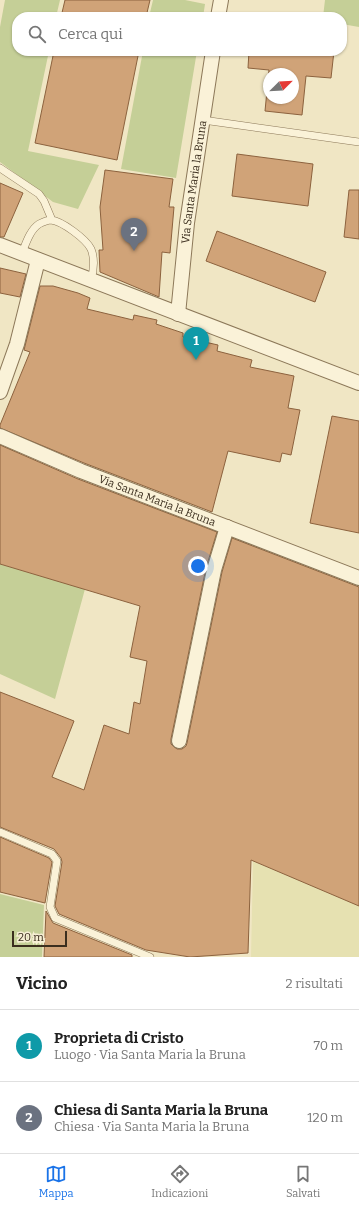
<!DOCTYPE html>
<html lang="it">
<head>
<meta charset="utf-8">
<style>
  body { margin:0; font-family:Bitter,serif; background:#f2f2f2; color:#222 }
  .compass { position:absolute; left:263px; top:68px; width:36px; height:36px; border-radius:50%; background:#fff; box-shadow:0 1px 3px #0004; rotate:66deg }
  .scale { position:absolute; left:12px; bottom:10px; width:55px; box-sizing:border-box; padding-left:4px; border:2px solid #3b2e1e; border-top:0; font-size:11px; line-height:14px; white-space:nowrap; color:#3b2e1e; -webkit-text-stroke:3px #f7efd4; paint-order:stroke }
  .you { position:absolute; left:198px; top:566px; width:14px; height:14px; margin:-10px; border:3px solid #fff; border-radius:50%; background:#1a73e8; box-shadow:0 0 0 6px #1a73e833 }
  .badge { display:grid; place-items:center; width:26px; height:26px; border-radius:50%; background:#1a73e8; color:#fff; font-size:13px; font-weight:700 }
  .pin { position:absolute; translate:-50% -33px; filter:drop-shadow(0 1px 2px #0008) }
  .pin::after { content:''; position:absolute; top:21px; width:14px; height:12px; background:inherit; clip-path:polygon(0 0,100% 0,50% 100%) }
  .list { margin:0; padding:0; list-style:none }
  h2 { display:flex; justify-content:space-between; align-items:center; height:52px; margin:0; padding:0 16px; font-size:17px }
  h2 small { font-size:13px; font-weight:400; color:#767676 }
  .list li { display:grid; grid-template-columns:26px 1fr auto; gap:12px; align-items:center; box-sizing:border-box; height:72px; padding:0 16px; border-top:1px solid #e0e0e0 }
  .list b { display:block; font-size:15px; white-space:nowrap }
  .list p { margin:0; font-size:13px; white-space:nowrap; color:#767676 }
  .list em { font-size:13px; font-style:normal; color:#767676 }
  .icon { flex:none; width:22px; height:22px; fill:none; stroke:currentColor; stroke-width:2; stroke-linecap:round; stroke-linejoin:round }
  .map { position:relative; flex:none; width:359px; height:957px; overflow:hidden }
  .search { position:absolute; background:#fff; box-shadow:0 1px 3px #0004; left:12px; right:12px; top:12px; height:44px; display:flex; align-items:center; gap:10px; box-sizing:border-box; padding:0 14px; border-radius:16px; color:#767676; font-size:15px }
  .sheet { height:196px; background:#fff }
  nav { display:flex; justify-content:space-around; align-items:center; box-sizing:border-box; height:56px; border-top:1px solid #e0e0e0; background:#fff; font-size:11px; color:#767676 }
  nav a { display:grid; justify-items:center; gap:2px }
  nav .on { color:#1a73e8 }
  .map>svg:first-child { display:block }
</style>
</head>
<body>
<div class="map">
<svg width="359" height="957" viewBox="0 0 359 957">
  <rect width="100%" height="100%" fill="#f0e6c4"/>
  <path fill="#e6e1b1" d="M253,861l106,45v51h-108z"/>
  <path fill="#c5cf97" d="M5,0h55l-4,17h-39v34h32l-21,100 71,14 -21,44 -25,-7 -53,-40v-135z
    M153,0h32l20,4 -2,13h-54z
    M325,0h34v27l-17,-3v-7h-19z
    M143,51h54l-21,127 -55,-9z
    M0,564l85,25 -30,110 -55,-25z
    M0,894l44,11 -2,52h-42z"/>
  <path fill="#d0a378" stroke="#8c623e" fill-rule="evenodd" d="M65,0h85l-4,17h-85z
    M54,51h85l-22,109 -82,-17z
    M249,51h85l-3,27 -25,-2 -4,39 -37,-4 4,-41 -21,-2zM269,74h24v24h-24z
    M237,154l76,10 -5,42 -76,-10z
    M105,170l68,9 -4,28h5l-4,46 -8,-1 -3,45 -59,-25 -1,-22h4l-3,-43z
    M0,183l23,10 -19,44h-4z
    M349,190h10v49l-15,-2z
    M217,231l109,41 -11,30 -109,-41z
    M0,268l26,6 -6,23 -20,-4z
    M40,286h13l25,7 12,5 -3,11 46,11 1,-5 23,5 -1,4 27,9v4l35,8 -1,6 35,9 -2,7 44,9 -6,32 12,2 -9,45 -9,-2 -2,9 -52,-11 -16,61 -128,-49 -84,-35v-3l30,-73 -6,-2z
    M332,416l27,5v112l-49,-10z
    M0,445l78,34 139,53 -11,36 -35,171v5l6,5h5l4,-3 1,-3 35,-171 10,-34 127,49v319l-108,-46 -3,93 -58,4 -44,-7 -87,-36 -4,-8 7,-44 -1,-4 -7,-9 -54,-22v-135l74,29 -22,56 32,13 20,-65 25,9 5,-32 6,2 7,-43 -17,-4 10,-51 -140,-42z
    M0,837l49,21 3,4 -7,41 -45,-11z
    M46,911l7,12 79,32v2h-88z"/>
  <g fill="none" stroke-linecap="round" stroke-linejoin="round">
    <defs>
      <path id="lane" d="M203,120l156,22
        M0,168l39,26 5,7 8,19
        M22,253c4,-10 8,-23 17,-29 4,-2 8,-4 12,-4 11,1 35,19 40,29 4,10 3,20 0,31
        M0,832l52,22 5,7 -7,46 5,11 95,39"/>
      <g id="street">
        <path d="M218,17l3,-17"/>
        <path d="M0,245l359,138"/>
        <path id="s1" d="M178,314l9,-91 26,-172"/>
        <path d="M0,392l17,-48 21,-84"/>
        <path id="s2" d="M0,436l81,35 278,107"/>
        <path d="M179,741l35,-171 13,-43"/>
      </g>
    </defs>
    <use href="#lane" stroke="#8c7859" stroke-width="8"/>
    <use href="#street" stroke="#8c7859" stroke-width="16"/>
    <use href="#lane" stroke="#faf2d8" stroke-width="7"/>
    <use href="#street" stroke="#faf2d8" stroke-width="14"/>
  </g>
  <g text-anchor="middle" stroke-width="3.5" stroke-linejoin="round" paint-order="stroke">
    <g font-size="11" fill="#3b2e1e" stroke="#f7efd4">
      <text dy="4" stroke="none"><textPath href="#s1" startOffset="133">Via Santa Maria la Bruna</textPath></text>
      <text dy="4" stroke="none"><textPath href="#s2" startOffset="170">Via Santa Maria la Bruna</textPath></text>
    </g>
  </g>
</svg>
<svg class="compass" viewBox="-18 -18 36 36"><path d="M0-13l5 13h-10z" fill="#e53935"/><path d="M0 13l5-13h-10z" fill="#767676"/></svg>
<div class="scale">20 m</div>
<div class="you"></div>
<div class="pin badge" style="left:196px;top:360px;background:#0f9aa8">1</div>
<div class="pin badge" style="left:134px;top:251px;background:#6b7280">2</div>
<div class="search"><svg class="icon" aria-label="search" viewBox="0 0 24 24"><circle cx="10" cy="10" r="6"/><path d="M15 15l6 6"/></svg>Cerca qui</div>
</div>
<section class="sheet">
<h2>Vicino<small>2 risultati</small></h2>
<ul class="list">
<li><span class="badge" style="background:#0f9aa8">1</span><div><b>Proprieta di Cristo</b><p>Luogo · Via Santa Maria la Bruna</p></div><em>70 m</em></li>
<li><span class="badge" style="background:#6b7280">2</span><div><b>Chiesa di Santa Maria la Bruna</b><p>Chiesa · Via Santa Maria la Bruna</p></div><em>120 m</em></li>
</ul>
</section>
<nav>
<a class="on"><svg class="icon" aria-label="map" viewBox="0 0 24 24"><path d="M3 6l6-2 6 2 6-2v14l-6 2-6-2-6 2zM9 4v14M15 6v14"/></svg>Mappa</a>
<a><svg class="icon" aria-label="directions" viewBox="0 0 24 24"><path d="M12 3l9 9-9 9-9-9zM9 14v-3h6M13 9l2 2-2 2"/></svg>Indicazioni</a>
<a><svg class="icon" aria-label="saved" viewBox="0 0 24 24"><path d="M7 4h10v16l-5-4-5 4z"/></svg>Salvati</a>
</nav>
</body>
</html>
